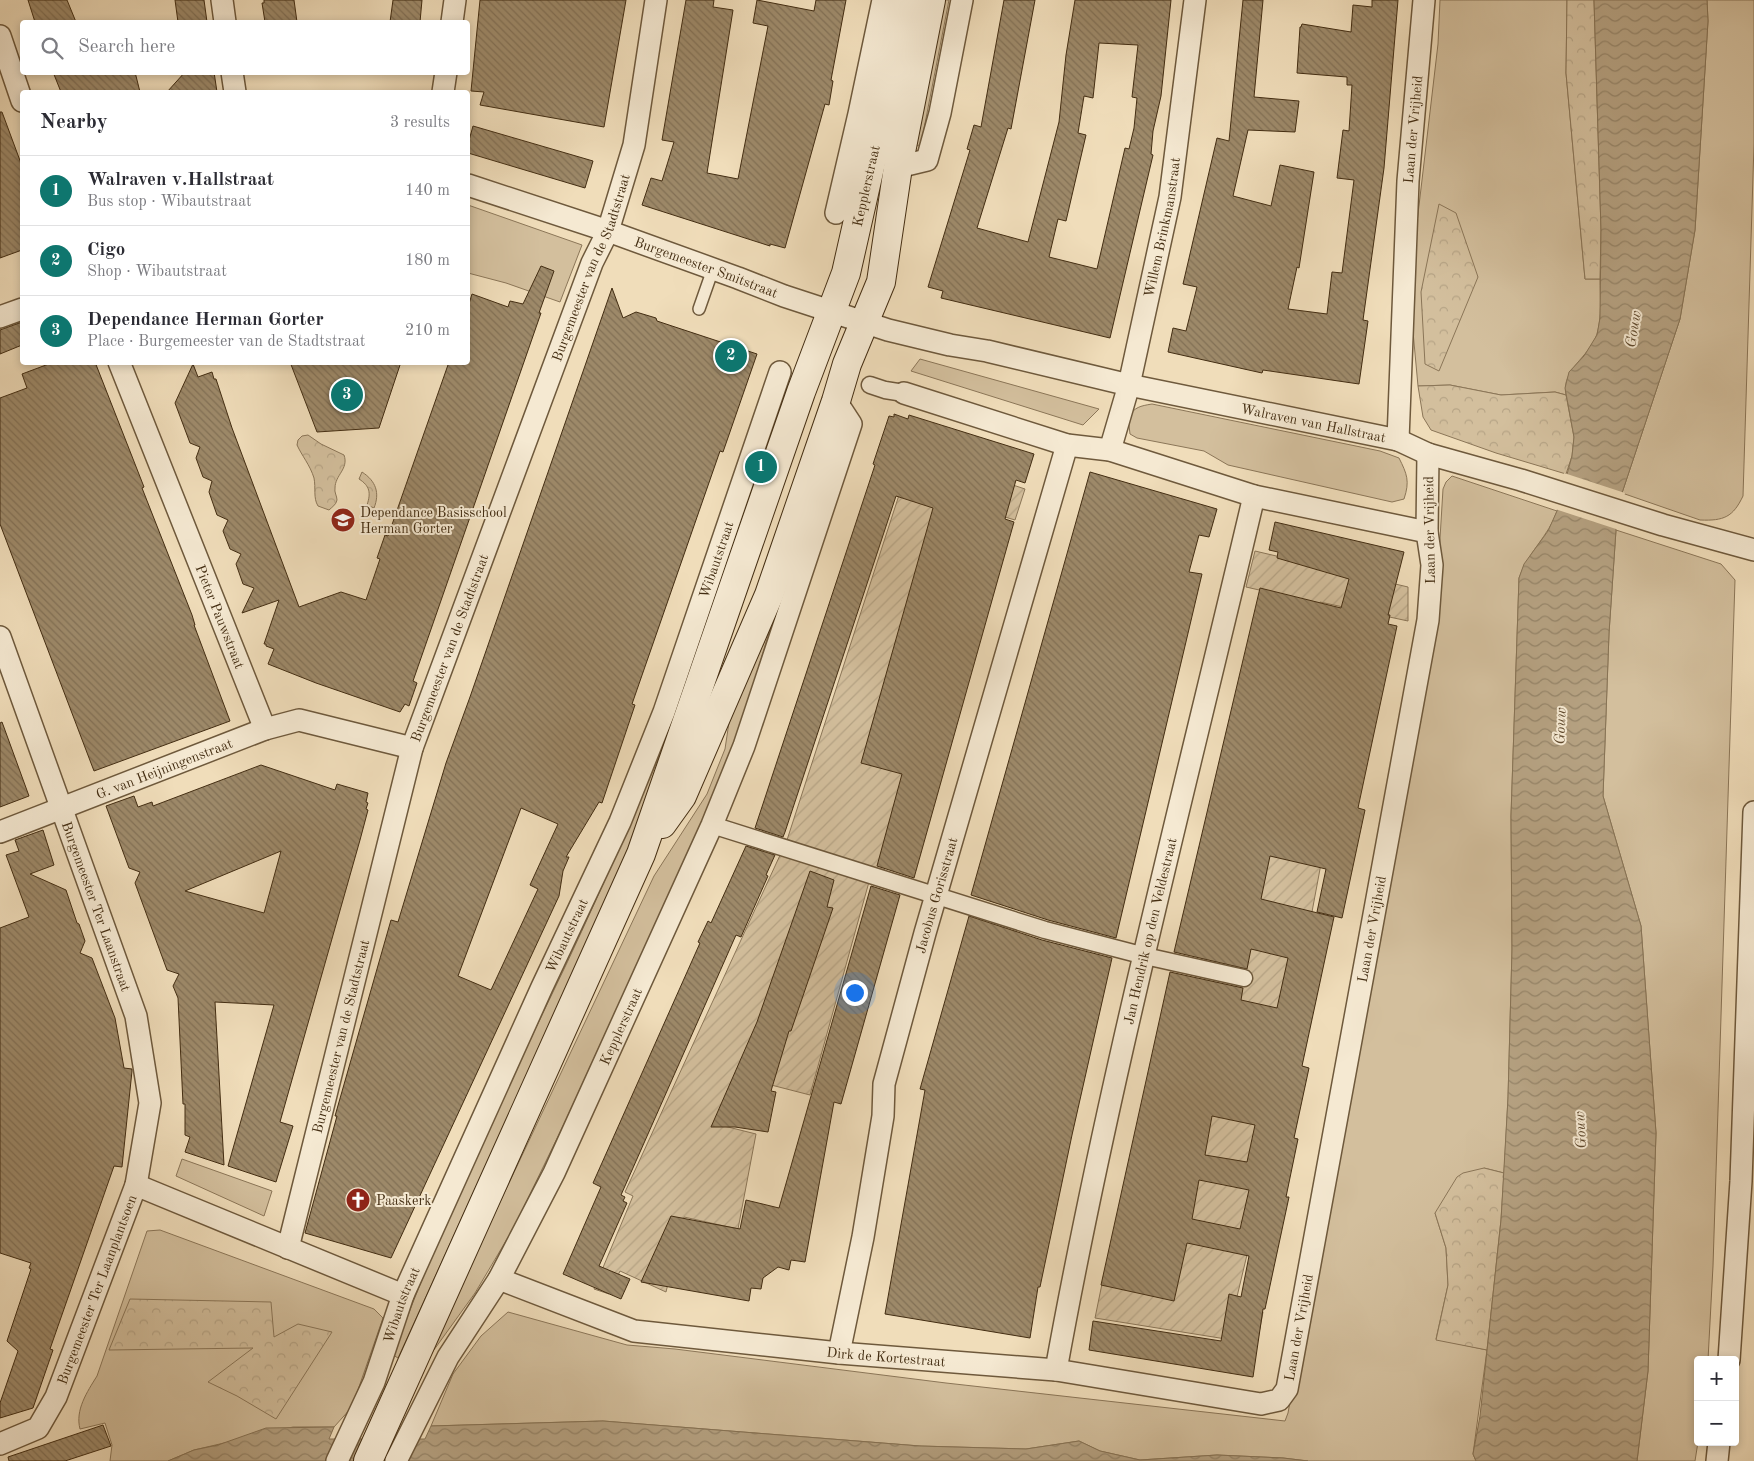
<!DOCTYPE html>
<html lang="en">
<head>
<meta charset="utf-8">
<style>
  body { margin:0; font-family:"Old Standard TT",serif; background:#f2f2f3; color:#2b2b33 }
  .controls { position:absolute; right:15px; bottom:15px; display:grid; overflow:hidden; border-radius:5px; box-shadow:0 2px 8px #0003 }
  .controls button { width:45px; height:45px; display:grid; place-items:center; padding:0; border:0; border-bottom:1px solid #e1e1e2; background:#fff; color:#2b2b33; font:25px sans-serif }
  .you { position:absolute; left:854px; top:992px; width:18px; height:18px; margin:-12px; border:4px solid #fff; border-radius:50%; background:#1a73e8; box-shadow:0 0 0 8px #1a73e833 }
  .badge { display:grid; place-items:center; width:32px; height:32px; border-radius:50%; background:#0f766e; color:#fff; font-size:16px; font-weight:700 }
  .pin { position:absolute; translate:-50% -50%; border:2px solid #fff; box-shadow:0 1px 5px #0006 }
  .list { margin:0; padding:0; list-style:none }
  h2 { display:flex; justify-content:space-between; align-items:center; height:65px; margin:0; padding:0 20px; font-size:21px }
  h2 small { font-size:16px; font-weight:400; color:#7c7c81 }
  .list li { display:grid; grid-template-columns:32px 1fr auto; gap:15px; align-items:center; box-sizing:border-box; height:70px; padding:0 20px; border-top:1px solid #e1e1e2 }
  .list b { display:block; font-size:19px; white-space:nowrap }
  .list p { margin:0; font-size:16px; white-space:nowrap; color:#7c7c81 }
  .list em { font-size:16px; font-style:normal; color:#7c7c81 }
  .icon { flex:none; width:28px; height:28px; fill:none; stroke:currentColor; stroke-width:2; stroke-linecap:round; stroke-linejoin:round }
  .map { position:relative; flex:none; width:1754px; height:1461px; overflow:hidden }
  .search { position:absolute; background:#fff; box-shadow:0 2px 8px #0003; left:20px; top:20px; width:450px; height:55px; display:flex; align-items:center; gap:12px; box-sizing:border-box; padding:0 18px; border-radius:5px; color:#7c7c81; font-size:19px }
  .panel { position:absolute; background:#fff; box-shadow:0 2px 8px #0003; left:20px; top:90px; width:450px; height:275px; border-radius:5px }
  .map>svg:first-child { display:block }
</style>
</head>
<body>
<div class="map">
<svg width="1754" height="1461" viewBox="0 0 1754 1461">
  <defs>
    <pattern id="forest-crowns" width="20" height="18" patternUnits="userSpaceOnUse" patternTransform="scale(1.25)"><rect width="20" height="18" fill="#d3bf9d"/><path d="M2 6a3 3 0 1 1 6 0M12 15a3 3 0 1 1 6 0" fill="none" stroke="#b6a486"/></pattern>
    <pattern id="garden-furrows" width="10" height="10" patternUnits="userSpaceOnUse" patternTransform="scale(1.25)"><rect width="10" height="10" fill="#d3bf9d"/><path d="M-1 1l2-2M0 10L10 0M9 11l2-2" fill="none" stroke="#b6a486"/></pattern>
    <pattern id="water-waves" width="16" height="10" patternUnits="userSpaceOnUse" patternTransform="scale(1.25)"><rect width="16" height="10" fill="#b5a181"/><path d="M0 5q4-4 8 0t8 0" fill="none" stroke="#958468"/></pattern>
    <pattern id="building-back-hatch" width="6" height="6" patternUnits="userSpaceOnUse" patternTransform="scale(1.25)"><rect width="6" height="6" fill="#9d8969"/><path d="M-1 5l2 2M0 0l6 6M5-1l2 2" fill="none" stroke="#827055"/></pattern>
  </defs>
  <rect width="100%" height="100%" fill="#f0ddba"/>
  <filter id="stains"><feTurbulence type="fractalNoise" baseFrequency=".004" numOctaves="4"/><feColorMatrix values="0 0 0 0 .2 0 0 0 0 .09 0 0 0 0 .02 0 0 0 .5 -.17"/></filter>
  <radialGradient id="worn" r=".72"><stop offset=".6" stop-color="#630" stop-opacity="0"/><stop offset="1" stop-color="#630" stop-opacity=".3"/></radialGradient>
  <path fill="#d3bf9d" stroke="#8b7658" d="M937,0h12l-28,144 -8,4z
    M1440,0h127l-1,73 19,206h15c0,17 2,38 -3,55 -8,24 -36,35 -31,61l-11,-3 -54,3 -51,-10 -32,1 -7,-76 5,-79 22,-187z
    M1707,0h47v144l-11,352c-10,21 -19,25 -43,24l-78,-27 58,-174 15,-89 13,-209z
    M468,205l114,40 -22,57 -54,-19 -38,-10z
    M920,359l179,50 -16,16 -172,-54z
    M1152,404l228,47 19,7c8,16 11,23 5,41l-12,3 -164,-37 -24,-14 -67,-13 -7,-4 -2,-17c7,-10 12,-11 24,-13z
    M1452,476l105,35c-8,25 -30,42 -38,67l-8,238 1,134 -4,148 -4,75 -20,-5 -49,45 11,35 2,37 -12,54 51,11 -14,104 3,7h-168l-25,-3 -66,-3 -77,5 -40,-9 -21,-10 -53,8 -106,-3 -317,-25 -172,5 22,-52 28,-38 27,-24 119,33 48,4 271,34 339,38 3,-8 149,-825 6,-99 3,-7z
    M1616,530l105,34 14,16 -22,686 -5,94h-10v82l-3,19h-58l11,-90 8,-238 -15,-207 -38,-130 6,-163z
    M774,616l-37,123 -29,69 -144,316 -51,105 -38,64 -44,61 53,-118 170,-360 53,-82 18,-45 6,-40z
    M663,748l11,4 -276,606 -5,-3c45,-124 103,-244 160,-363 39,-80 74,-163 110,-244z
    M182,1159l90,32 -8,25 -88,-40z
    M160,1230l214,79 9,9 -31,89 -18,20h-41l-99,23 -26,11h-58l2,-16 -7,-22 -25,6c-5,-19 7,-37 17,-53l50,-145z"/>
  <path fill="url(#forest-crowns)" stroke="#8b7658" d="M1567,0h27l7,230 -1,49h-15l-19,-206z
    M1439,204l17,9 22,64 -39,94 -14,-7 -4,-72z
    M1450,385l51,10 54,-3 11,3 8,42 -2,19 -6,18 -70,-21 -65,-23 -8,-13 -5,-31z
    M308,435l13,9 23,11c5,14 -9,20 -9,33 -1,4 2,8 2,12 -1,5 -5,7 -8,10l-11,-4c-5,-8 -2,-18 -4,-28 -4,-13 -12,-22 -17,-33l1,-5 4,-4z
    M362,472c14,9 18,21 12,36l-7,-3c4,-12 3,-19 -8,-26z
    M1484,1168l20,5 -3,47 -14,130 -51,-10 12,-55 -2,-37 -11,-35 22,-36 6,-4z
    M130,1299l141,3 3,35 24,-13 34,8 -56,87 -39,-23 -29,-14 45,-34 -144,2z"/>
  <path fill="url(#garden-furrows)" stroke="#8b7658" d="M913,452l112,37 -10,31 -30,-9 -102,363 -11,-3 -62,224 -66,-17 -20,48 32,8 -18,95 -54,-12 -18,75 -46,-21 -11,23 -15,-5 39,-93 -8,-4 162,-352z
    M1255,551l153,36v34l-88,-19 -6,23 44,41 -107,572 -16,67 28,7 -6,32 -162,-26 9,-44 33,6 67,-317 86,-366 -44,-10z"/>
  <path fill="url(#water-waves)" stroke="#877355" d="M1594,0h113l1,21 -13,209 -15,89 -58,174 -7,28 1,9 -7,103 -6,163 38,130 15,207 -8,238 -11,90h-161l-3,-7 7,-38 21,-196 7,-122 4,-148 -1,-134 8,-238 5,-14 24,-33 9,-20 15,-55 2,-19 -9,-49 4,-16 15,-16 13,-21 3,-17 1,-88z
    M603,1421l317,25 106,3 53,-8 21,10 40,9 77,-5 66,3 25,3h-1140l26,-11 24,-5 48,-17 68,-1 -5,12h96l6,-13z"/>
  <path fill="#f0ddba" d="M1564,473l61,20 -7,29 1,8 -64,-21z"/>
  <path fill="url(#building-back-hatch)" stroke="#432d12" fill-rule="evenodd" d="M28,0h39l9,22h-41z
    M175,0h29l3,22h-29z
    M264,0h30l3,22h-32l-3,-19h2z
    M393,0h29l-2,22h-30z
    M480,0h146l-22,127 -124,-22 4,-13 -13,-1z
    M686,0h28l-1,7 20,3 -26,163 31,6 30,-153 -15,-3 4,-23 57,11 2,-11h30l-15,80 2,1 -4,24 -4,-1 -40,144 -15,-4v2l-128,-41 9,-27 11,3 12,-39 -12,-2z
    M1004,0h31l-24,129 -3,-1 -31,100 51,14 31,-120 7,-67 9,-55h96l-10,96 -8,35 -2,23 2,1 -43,183 -169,-40 2,-7 -15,-4 42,-137 -3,-1 7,-24 7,2zM1099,43l39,2 -6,52 5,1 -3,30 -5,21 -4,-1 -28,121 -48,-12 9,-38 8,2 20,-86 -8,-2 6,-37 9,2z
    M1243,0h20l-9,97 45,4 -4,31 -47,-2 -15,66 38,10 9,-41 34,7 -15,96 -2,-1 -9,42 39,5 5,-42 10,1 12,-93 -17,-2 6,-48 6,1 3,-46h-5v-8l-50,-4 3,-46h1l1,-3 49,8 2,-27 19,2v-7h26l-14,168 -21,152 5,1 -9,63 -96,-14 -1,3 -94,-21 5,-24 13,3 11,-44 -14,-3 34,-146 12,3z
    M53,72h82l5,20h-79z
    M185,72h29l3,20h-50z
    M0,112h2l20,54v84l-22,8z
    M473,126l120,35 -8,27 -117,-35v-9z
    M541,266l13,5 -15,42h2l-128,368 4,2 -8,23 -4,-2 -5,8 -84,-29 -48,-19 6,-15 -8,-3v-2h-2l15,-44 -37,13 12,-25 -11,-4 -7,-20 5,-10 -11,-5 -7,-18 5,-11 -11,-5 -8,-23 3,-11 -9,-4 -7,-19 4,-11 -10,-4 -15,-40 18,-39 5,13 14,-5 2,7h2l16,49 67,179 42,-15 25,8 14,-41 -3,-1 8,-23 3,1 61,-174h19v-55l4,-13 36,13 2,-6 13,3z
    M612,288l11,30 13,-6 20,6 1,3 15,5 85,28 -34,98 -3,-1 -88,253 3,1 -33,98 -3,-1 -33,55h3l-6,14 -4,25 -168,362 -86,-25 32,-117h-2l56,-196 7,2 48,-159 24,-66zM521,808l37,16 -28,61 8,4 -47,101 -33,-14z
    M22,322v23l-22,9v-24z
    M54,362h41l49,125 -2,1 50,127 3,10h-1l36,96 -136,50 -94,-247v-126l27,-10 -5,-14z
    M290,362h111l-22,66 -62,4z
    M894,414l14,5 1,-4 125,39 -9,29 -9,-3 -11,39 9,3 -100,356 -37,-12 25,-92 -41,-11 72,-255 -37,-12 -111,336 -2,5 -28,-9 120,-363 -2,-1 16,-48 5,1z
    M1090,472l127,37 -8,28 -10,-2 -10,37 13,2 -86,364 -68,-18 -77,-25z
    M1275,522l129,30 -16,63h2l-2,9 9,2 -39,182 7,2 -23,108 -25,-6 9,-43 -56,-13 -9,43 73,18 -32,149 7,2 -15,70 4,1 -12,58h3l-24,112h-2l-10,68 -164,-27 4,-29 128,20 8,-47 12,3 8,-41 -62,-13 -13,58 -73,-16 69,-313 73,16 -2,12 36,8 11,-50 -37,-9 -4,20 -73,-17 86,-364 81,20 8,-29 -72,-21 1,-6 -9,-2zM1212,1116l43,9 -8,37 -42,-7zM1199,1180l50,10 -9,39 -48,-10z
    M2,722l27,74 -29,11v-84z
    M261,765l74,25 2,-6 31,9 -2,9 2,1 -2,6 2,1 -8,30 -80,282 13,4 -17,56 -48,-16 46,-161 -59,-3 9,163 -39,-13 5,-15 -5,-2v-31h-2l-5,-106 -5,-12 6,-12 -12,-4 -32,-87 5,-11 -11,-4 -23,-62 28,-10 4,11 14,-5 1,4zM281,851l-17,62 -79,-22z
    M43,830l11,35 -24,9 36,16 11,33 2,1 6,17 -5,12 12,5 23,60 9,50 8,1v2l-10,96 -8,-1 -64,183 3,1 -20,58 -33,10v-15l18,-52 -11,-10 24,-72 -2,-1 2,-5 -31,-10v-325l29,-11 -23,-62 13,-4 -4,-11z
    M746,846l29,9 -9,20 2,1 -27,61 -5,-2 -115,260 4,2 -2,4 4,2 -28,63 31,13 -9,20 -58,-25 38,-87 -8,-4 107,-240 -2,-1 10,-21 3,2z
    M810,871l24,9 -7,27 6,1 -42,123h-2l-18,60 5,1 -8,40 -33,-5h-24l46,-105z
    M871,886l29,9 -59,209 -7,-2 -29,160 -14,-2 -2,10 -11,-3 -15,11 -2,11 -10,-1 -2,13 -108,-19 30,-66 69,13 6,-29 33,8z
    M969,916l73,24 70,18 -40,177 -32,152h-2l-8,51 -145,-24 40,-224 -5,-1z
    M103,1425l8,21 -46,15h-56l-1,-4z"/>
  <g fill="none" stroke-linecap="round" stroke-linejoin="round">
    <defs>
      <path id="service" d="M699,309l14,-40"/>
      <path id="pedestrian" d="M870,385l15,5 19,3
        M712,825l333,105 100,26 99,22"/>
      <g id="minor">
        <path d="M222,0l3,22"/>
        <path d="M452,22l3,-22"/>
        <path d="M0,36l22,65"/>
        <path d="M232,72l3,20"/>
        <path d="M443,92l3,-20"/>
        <path d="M898,167l29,-7 13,-47 22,-113"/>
        <path id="s1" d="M468,185l140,46 130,47 46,18 104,34 62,15 37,6 142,34 269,55 30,14 93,26 142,45 91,25"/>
        <path d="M836,213l23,-99 24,-114"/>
        <path d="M0,317l22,-8"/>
        <path id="s2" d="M119,362l146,367"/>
        <path d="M904,393l163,52 43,5 144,46 173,36"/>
        <path id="s3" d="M1398,440l10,-259 16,-181"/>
        <path id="s4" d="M1110,450l19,-65 41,-188 25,-197"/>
        <path id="s5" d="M0,637l136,379 14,87 -14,82"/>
        <path id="s6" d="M0,832l265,-103 34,-9 113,28"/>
        <path id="s7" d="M288,1248l124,-500 180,-485 16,-32 26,-86 22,-145"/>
        <path id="s8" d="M499,1279l135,52 205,22 217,17 205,34 18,-4 8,-11 141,-769 4,-55 -5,-33 1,-78"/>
        <path id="s9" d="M839,1353l24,-116 20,-121 1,-32 41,-151 142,-488"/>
        <path d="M1729,1360l12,-179 13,-369"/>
        <path id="s10" d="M1056,1370c53,-293 130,-584 198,-874"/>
        <path id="s11" d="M0,1444l38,-16 18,-31 80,-212 267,110"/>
        <path id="s12" d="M337,1461l37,-79 29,-87 139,-308 78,-165 44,-110 116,-340"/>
        <path id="s13" d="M396,1461l52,-104 51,-78 55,-106 158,-348 32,-79 107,-322 -15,-23"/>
        <path d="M1717,1461l2,-19"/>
      </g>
      <g id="secondary">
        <path d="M662,824l20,-28 87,-201 67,-194 11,-37 34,-82 17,-115 33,-167"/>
        <path id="s14" d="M368,1461l273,-607 160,-462 45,-119 43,-190 17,-83"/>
      </g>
    </defs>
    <use href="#service" stroke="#6e593c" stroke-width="14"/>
    <use href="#pedestrian" stroke="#6e593c" stroke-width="19"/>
    <use href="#minor" stroke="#6e593c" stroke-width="24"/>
    <use href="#secondary" stroke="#432d12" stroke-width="30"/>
    <use href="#service" stroke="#f5e9d2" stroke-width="11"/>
    <use href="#pedestrian" stroke="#f5e9d2" stroke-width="16"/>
    <use href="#minor" stroke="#f5e9d2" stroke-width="21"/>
    <use href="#secondary" stroke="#f5e9d2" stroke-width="28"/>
  </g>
  <defs>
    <symbol id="school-disc" viewBox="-11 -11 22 22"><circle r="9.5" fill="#8f2418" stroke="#f5e9d2"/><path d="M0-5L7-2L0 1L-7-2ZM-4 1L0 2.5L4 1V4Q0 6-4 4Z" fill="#fff"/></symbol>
    <symbol id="church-disc" viewBox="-11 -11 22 22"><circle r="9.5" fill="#8f2418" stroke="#f5e9d2"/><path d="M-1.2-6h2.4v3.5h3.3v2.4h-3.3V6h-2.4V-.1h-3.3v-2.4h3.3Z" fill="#fff"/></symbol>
  </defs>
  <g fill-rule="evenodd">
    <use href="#school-disc" x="329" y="506" width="28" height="28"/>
    <use href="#church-disc" x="344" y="1186" width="28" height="28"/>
  </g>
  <g text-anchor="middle" stroke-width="4" stroke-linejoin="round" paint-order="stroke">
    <g font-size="14" fill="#432d12" stroke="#f5e9d2">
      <text dy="5" stroke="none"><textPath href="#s3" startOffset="311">Laan der Vrijheid</textPath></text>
      <text dy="5" stroke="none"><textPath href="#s14" startOffset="1371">Kepplerstraat</textPath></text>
      <text dy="5" stroke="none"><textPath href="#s4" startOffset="229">Willem Brinkmanstraat</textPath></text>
      <text dy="5" stroke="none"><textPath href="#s7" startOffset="1028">Burgemeester van de Stadtstraat</textPath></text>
      <text dy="5" stroke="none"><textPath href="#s1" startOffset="252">Burgemeester Smitstraat</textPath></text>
      <text dy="5" stroke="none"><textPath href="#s1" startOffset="880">Walraven van Hallstraat</textPath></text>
      <text transform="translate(1429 530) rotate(-91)" y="5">Laan der Vrijheid</text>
      <text dy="5" stroke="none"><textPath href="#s12" startOffset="979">Wibautstraat</textPath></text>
      <text dy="5" stroke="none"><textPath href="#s2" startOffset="274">Pieter Pauwstraat</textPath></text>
      <text dy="5" stroke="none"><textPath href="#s7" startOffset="622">Burgemeester van de Stadtstraat</textPath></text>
      <text dy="5" stroke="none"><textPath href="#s6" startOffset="176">G. van Heijningenstraat</textPath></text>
      <text dy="5" stroke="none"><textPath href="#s9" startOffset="469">Jacobus Gorisstraat</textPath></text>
      <text dy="5" stroke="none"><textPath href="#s5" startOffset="286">Burgemeester Ter Laanstraat</textPath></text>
      <text dy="5" stroke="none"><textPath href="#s8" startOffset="1276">Laan der Vrijheid</textPath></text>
      <text dy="5" stroke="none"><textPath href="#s10" startOffset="449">Jan Hendrik op den Veldestraat</textPath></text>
      <text dy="5" stroke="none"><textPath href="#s12" startOffset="574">Wibautstraat</textPath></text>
      <text dy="5" stroke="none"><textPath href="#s13" startOffset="490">Kepplerstraat</textPath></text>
      <text dy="5" stroke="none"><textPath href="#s7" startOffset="218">Burgemeester van de Stadtstraat</textPath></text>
      <text dy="5" stroke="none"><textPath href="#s11" startOffset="192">Burgemeester Ter Laanplantsoen</textPath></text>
      <text dy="5" stroke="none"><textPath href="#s12" startOffset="169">Wibautstraat</textPath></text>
      <text dy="5" stroke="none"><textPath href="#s8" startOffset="871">Laan der Vrijheid</textPath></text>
      <text dy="5" stroke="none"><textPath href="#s8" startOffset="398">Dirk de Kortestraat</textPath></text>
    </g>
    <g font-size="14" fill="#432d12" stroke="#f5e9d2" text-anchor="start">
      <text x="360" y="517">Dependance Basisschool<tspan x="360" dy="16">Herman Gorter</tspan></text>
      <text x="376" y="1205">Paaskerk</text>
    </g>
    <g font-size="15" font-style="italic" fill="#604a2e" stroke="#f5e9d2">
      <text transform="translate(1633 329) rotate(-81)" y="5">Gouw</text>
      <text transform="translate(1560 726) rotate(-88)" y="5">Gouw</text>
      <text transform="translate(1580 1130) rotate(-93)" y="5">Gouw</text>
    </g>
  </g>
  <rect width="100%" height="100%" filter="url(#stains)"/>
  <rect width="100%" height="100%" fill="url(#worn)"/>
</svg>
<div class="controls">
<button>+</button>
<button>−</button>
</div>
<div class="you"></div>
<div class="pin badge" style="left:761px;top:467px">1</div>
<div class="pin badge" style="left:731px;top:356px">2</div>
<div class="pin badge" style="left:347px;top:395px">3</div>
<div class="search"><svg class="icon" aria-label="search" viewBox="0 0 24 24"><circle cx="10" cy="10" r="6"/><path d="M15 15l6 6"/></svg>Search here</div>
<section class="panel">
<h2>Nearby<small>3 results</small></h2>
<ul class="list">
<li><span class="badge">1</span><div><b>Walraven v.Hallstraat</b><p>Bus stop · Wibautstraat</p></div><em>140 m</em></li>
<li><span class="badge">2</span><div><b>Cigo</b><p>Shop · Wibautstraat</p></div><em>180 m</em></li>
<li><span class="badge">3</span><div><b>Dependance Herman Gorter</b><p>Place · Burgemeester van de Stadtstraat</p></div><em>210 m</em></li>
</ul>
</section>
</div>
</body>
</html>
